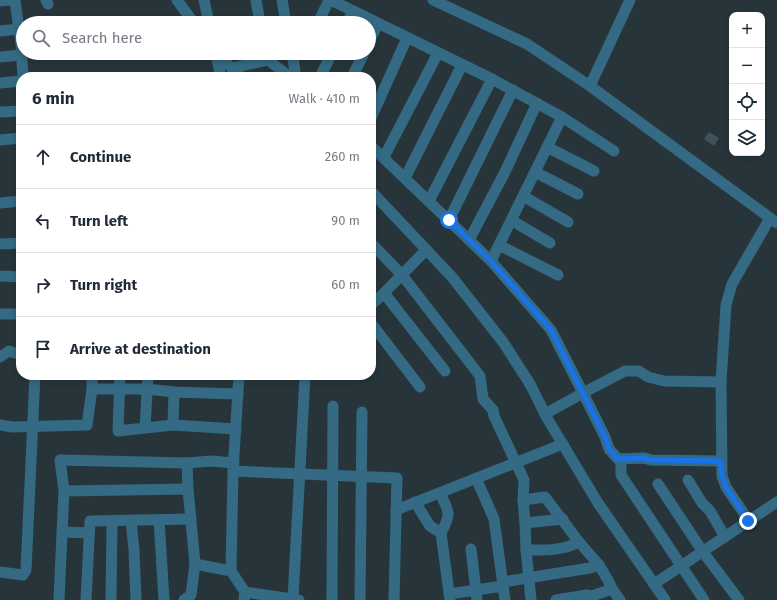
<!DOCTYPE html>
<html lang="en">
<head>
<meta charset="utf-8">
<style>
  :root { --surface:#fff; --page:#f2f2f3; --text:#1f2937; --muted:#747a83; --line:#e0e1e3 }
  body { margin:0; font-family:"Fira Sans",sans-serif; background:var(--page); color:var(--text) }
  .controls { position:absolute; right:12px; top:12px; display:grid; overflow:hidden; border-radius:8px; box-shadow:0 2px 6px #0003 }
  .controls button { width:36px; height:36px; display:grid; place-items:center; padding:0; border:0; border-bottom:1px solid var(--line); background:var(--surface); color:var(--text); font:20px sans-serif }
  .stop { position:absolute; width:12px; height:12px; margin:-9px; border:3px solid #1a73e8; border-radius:50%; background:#fff }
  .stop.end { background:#1a73e8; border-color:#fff; box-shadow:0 1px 4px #0008 }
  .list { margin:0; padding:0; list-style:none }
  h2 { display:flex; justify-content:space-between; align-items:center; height:52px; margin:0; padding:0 16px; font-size:17px }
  h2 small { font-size:13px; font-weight:400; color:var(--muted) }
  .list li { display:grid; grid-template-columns:26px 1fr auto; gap:12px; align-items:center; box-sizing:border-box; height:64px; padding:0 16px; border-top:1px solid var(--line) }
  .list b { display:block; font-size:15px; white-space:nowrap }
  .list em { font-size:13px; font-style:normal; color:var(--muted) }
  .icon { flex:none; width:22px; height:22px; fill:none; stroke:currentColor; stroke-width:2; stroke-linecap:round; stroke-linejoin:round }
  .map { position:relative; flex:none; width:777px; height:600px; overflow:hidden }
  .search { position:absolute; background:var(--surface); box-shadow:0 2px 6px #0003; left:16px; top:16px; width:360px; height:44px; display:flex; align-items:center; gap:10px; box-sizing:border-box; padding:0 14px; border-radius:22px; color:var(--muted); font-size:15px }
  .panel { position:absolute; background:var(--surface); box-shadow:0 2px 6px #0003; left:16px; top:72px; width:360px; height:308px; border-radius:16px }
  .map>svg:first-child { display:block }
</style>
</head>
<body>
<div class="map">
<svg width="777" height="600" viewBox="0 0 777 600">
  <rect width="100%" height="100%" fill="#27353b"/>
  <path fill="#425057" d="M709 132 719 138 714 146 704 139Z"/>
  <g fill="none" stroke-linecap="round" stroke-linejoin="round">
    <g stroke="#346a83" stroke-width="11">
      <path d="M15 0 21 44 23 77"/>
      <path d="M46 0 48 4"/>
      <path d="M177 0 194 23"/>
      <path d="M204 0 209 23"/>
      <path d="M256 0 260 23"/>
      <path d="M282 0 286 23"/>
      <path d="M331 0 492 79 562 117 491 261 371 146"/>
      <path d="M433 0 527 44 590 86 777 223"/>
      <path d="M0 1 11 0"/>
      <path d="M318 23 329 0"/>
      <path d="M347 23 353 11"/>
      <path d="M0 31 19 29"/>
      <path d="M369 42 378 24"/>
      <path d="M215 53 242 77"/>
      <path d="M216 54 221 77"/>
      <path d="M267 54 268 60 290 77"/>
      <path d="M0 57 22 55"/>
      <path d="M232 68 268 60"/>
      <path d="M292 77 295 71 292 53"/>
      <path d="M320 77 332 53"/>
      <path d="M352 77 364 53"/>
      <path d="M0 83 21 81"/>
      <path d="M590 86 630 0"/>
      <path d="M0 112 21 111"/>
      <path d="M562 117 614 151"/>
      <path d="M371 118 407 38"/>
      <path d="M0 140 21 138"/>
      <path d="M547 147 594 171"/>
      <path d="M384 157 438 53"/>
      <path d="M535 172 578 194"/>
      <path d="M405 178 462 65"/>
      <path d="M371 191 452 277 503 342 530 384 547 418 598 503 665 600"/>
      <path d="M523 196 568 222"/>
      <path d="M429 201 492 79"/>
      <path d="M0 203 21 201"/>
      <path d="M449 220 513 90"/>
      <path d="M511 220 550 243"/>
      <path d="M469 240 505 172 537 103"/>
      <path d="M371 243 402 275 480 376 483 399 493 410 494 416 524 480 523 500 525 523 526 550 531 600"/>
      <path d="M0 244 21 243"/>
      <path d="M499 245 558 275"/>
      <path d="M491 261 551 330 583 393 545 414"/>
      <path d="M0 276 21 277"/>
      <path d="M384 293 426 250"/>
      <path d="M371 305 384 293 445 371"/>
      <path d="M0 314H21"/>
      <path d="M371 323 420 387"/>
      <path d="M0 357 9 351 21 355"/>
      <path d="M92 375V389"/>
      <path d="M120 375 118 431 145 428 148 375"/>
      <path d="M239 375 233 471 231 571 245 592 244 600"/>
      <path d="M0 425 12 427 87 425 92 389H147L174 392 238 394"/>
      <path d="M173 425 174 392"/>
      <path d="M145 428 173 425 236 429"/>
      <path d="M621 459V475L704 600"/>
      <path d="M721 461 651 460 644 458 618 459 609 449 605 437 583 393 625 371H639L648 377 664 381 721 382"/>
      <path d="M187 463 188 489"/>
      <path d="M233 471 397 478 394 600"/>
      <path d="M476 478 494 519 505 600"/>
      <path d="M688 480 702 503 710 511 725 537"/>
      <path d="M658 484 703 552 739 600"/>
      <path d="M64 491 60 460 187 463 211 461 234 463"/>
      <path d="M440 493C449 512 452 513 441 533"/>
      <path d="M523 500 545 497 579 542 599 565 609 582 612 589 620 600"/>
      <path d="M415 502 430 526 441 533 450 600"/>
      <path d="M396 510 563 444"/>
      <path d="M131 520 134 550 136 600"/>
      <path d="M159 520 164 600"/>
      <path d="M749 521 726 487 722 476 721 382 726 305 732 284 770 218"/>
      <path d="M525 523 563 519"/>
      <path d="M62 532 89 533"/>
      <path d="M471 549 477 600"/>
      <path d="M526 550C544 550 563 551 579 542"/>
      <path d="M0 572 23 575 26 570 35 375"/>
      <path d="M503 582 590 568 599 565"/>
      <path d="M654 584 777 502"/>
      <path d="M245 592 299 600"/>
      <path d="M449 594 503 586"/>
      <path d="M293 599 305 375"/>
      <path d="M59 600 64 491 188 489 195 564 231 571"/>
      <path d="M86 600 90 521 191 519"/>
      <path d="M111 600 112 521"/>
      <path d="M184 600 191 595 195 564"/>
      <path d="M332 600 333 406"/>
      <path d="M360 600 362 412"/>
      <path d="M556 600 587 595 592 596 612 589"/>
    </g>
  </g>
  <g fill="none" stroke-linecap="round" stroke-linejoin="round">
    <path stroke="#1a73e8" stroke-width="5" d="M449 220 491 261 551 330 605 437 609 449 618 459 644 458 651 460 720 461 722 476 726 487 748 521"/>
  </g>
</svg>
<div class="controls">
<button>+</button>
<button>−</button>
<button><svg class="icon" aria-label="locate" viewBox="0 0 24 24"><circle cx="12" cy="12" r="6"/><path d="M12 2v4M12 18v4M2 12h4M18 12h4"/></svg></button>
<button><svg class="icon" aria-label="layers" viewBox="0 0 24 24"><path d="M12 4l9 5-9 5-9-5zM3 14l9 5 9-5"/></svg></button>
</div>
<div class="stop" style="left:449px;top:220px"></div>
<div class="stop end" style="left:748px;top:521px"></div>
<div class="search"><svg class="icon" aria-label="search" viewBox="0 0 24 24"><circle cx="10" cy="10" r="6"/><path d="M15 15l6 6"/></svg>Search here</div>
<section class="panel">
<h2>6 min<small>Walk · 410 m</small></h2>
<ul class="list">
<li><svg class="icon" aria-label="ahead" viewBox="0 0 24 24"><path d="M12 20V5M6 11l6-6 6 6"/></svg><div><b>Continue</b></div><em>260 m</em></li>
<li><svg class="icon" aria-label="left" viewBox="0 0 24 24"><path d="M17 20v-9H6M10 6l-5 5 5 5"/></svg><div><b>Turn left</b></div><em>90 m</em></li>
<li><svg class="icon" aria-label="right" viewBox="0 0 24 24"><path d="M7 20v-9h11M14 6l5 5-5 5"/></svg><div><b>Turn right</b></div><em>60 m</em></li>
<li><svg class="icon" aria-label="arrive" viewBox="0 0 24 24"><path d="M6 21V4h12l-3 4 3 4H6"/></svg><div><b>Arrive at destination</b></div></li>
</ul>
</section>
</div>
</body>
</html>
